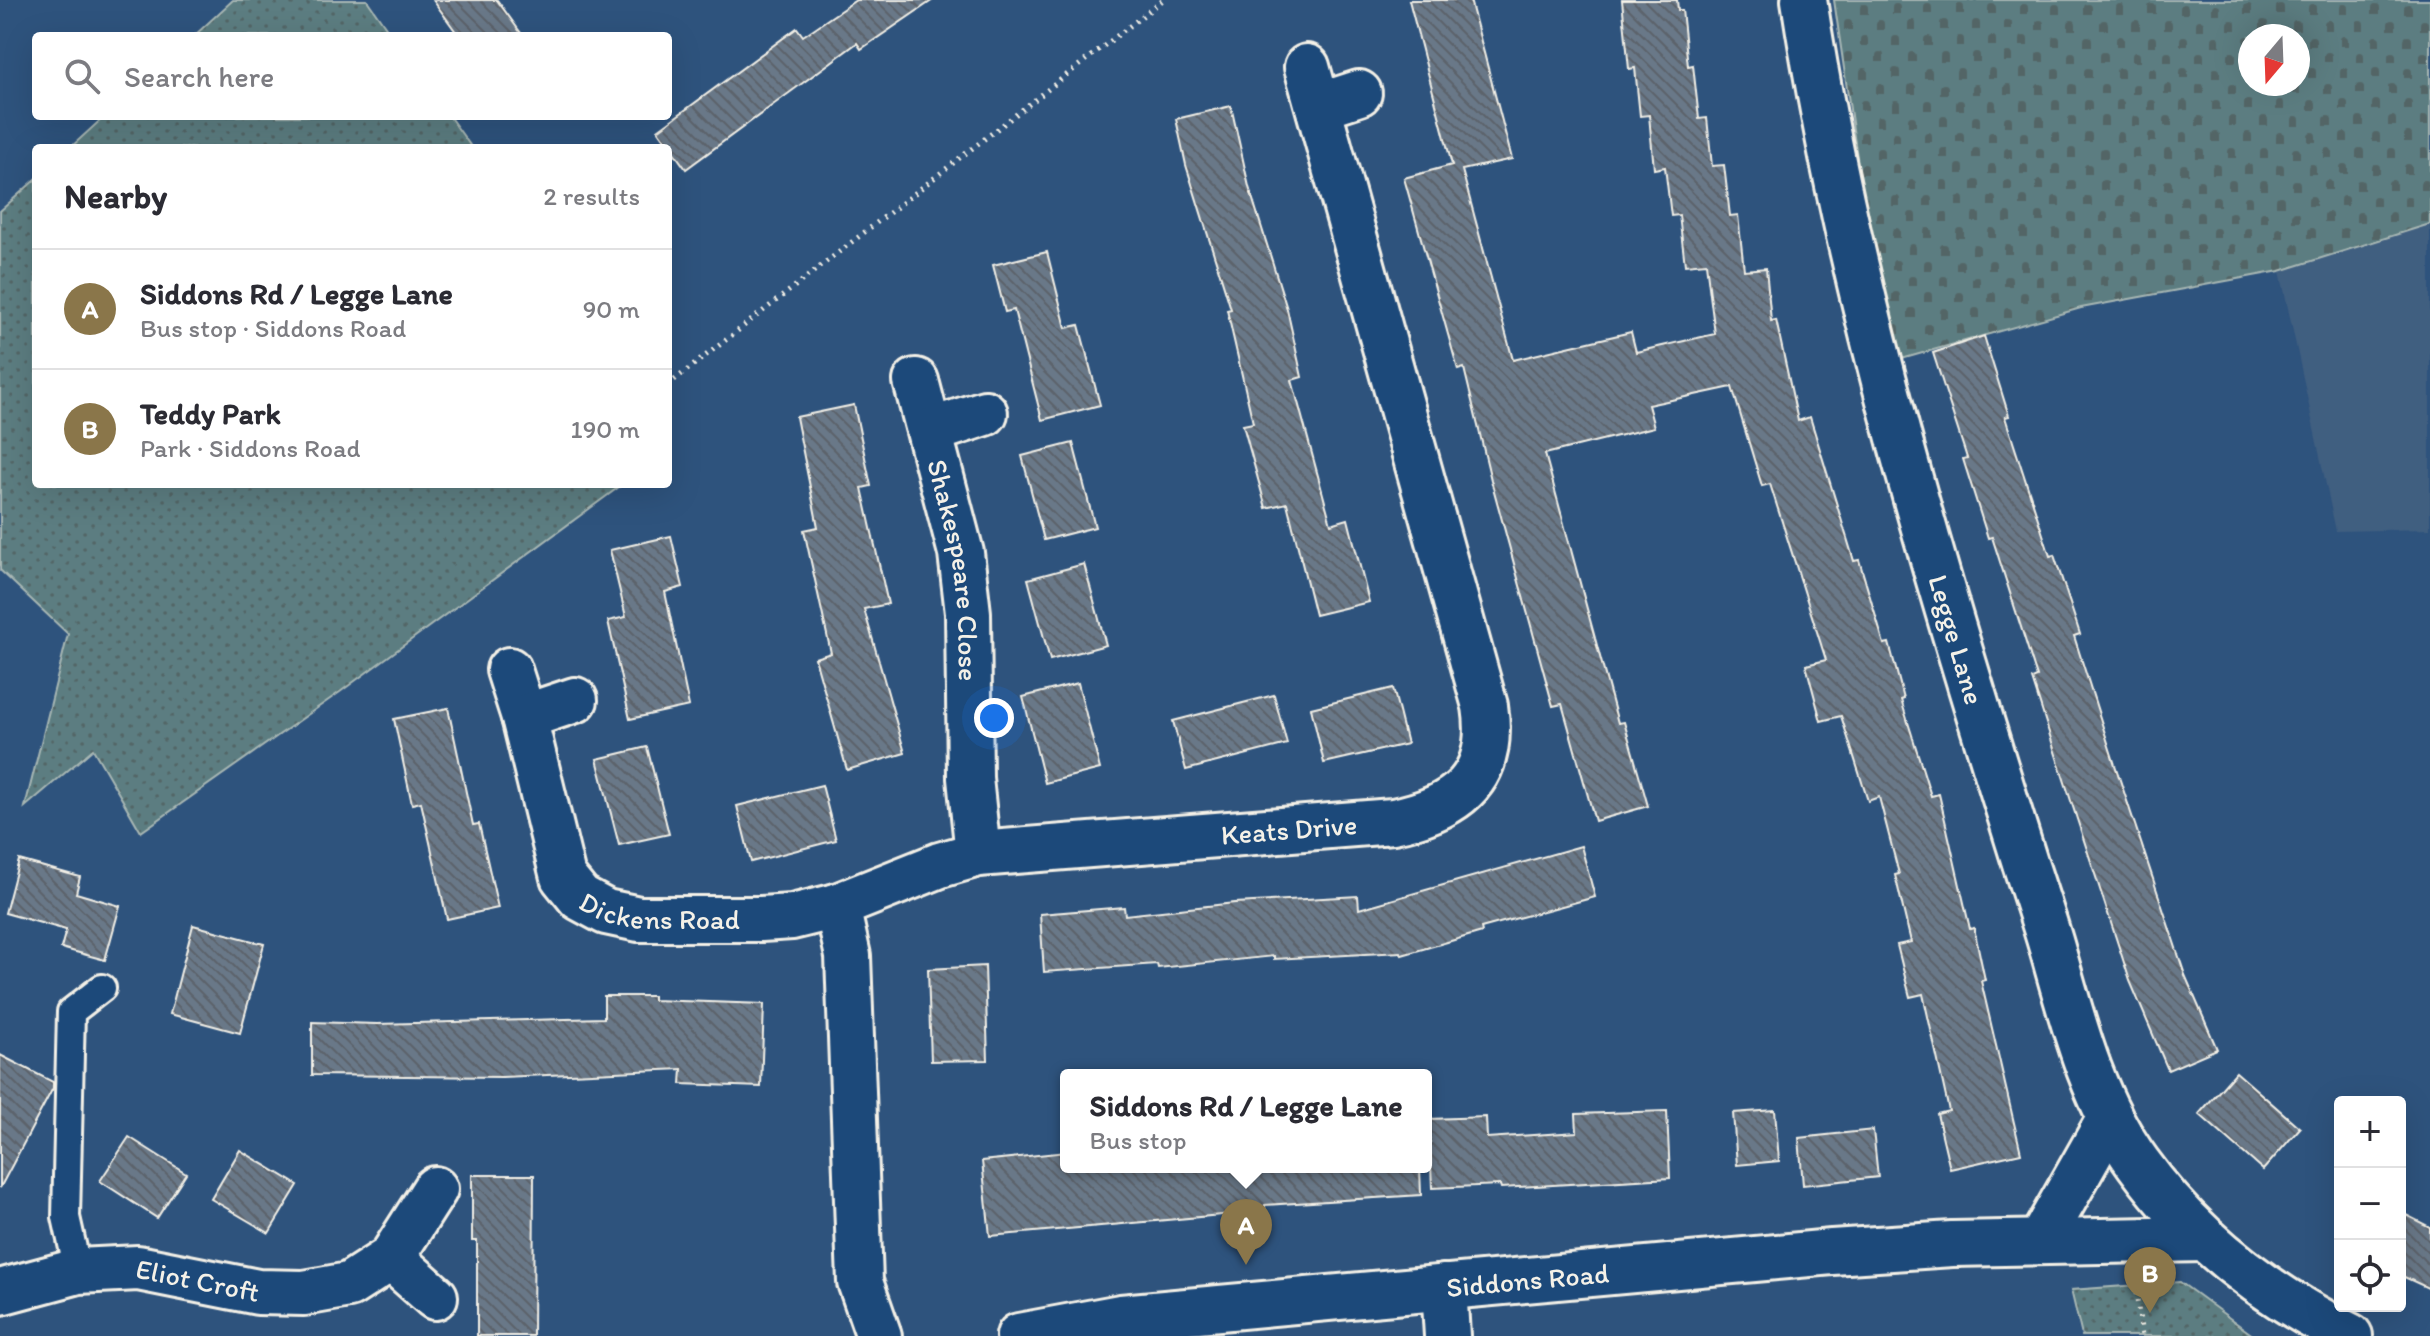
<!DOCTYPE html>
<html lang="en">
<head>
<meta charset="utf-8">
<style>
  :root { --surface:#fff; --page:#f2f2f3; --text:#2b2b33; --muted:#7c7c81; --line:#e1e1e2; --accent:#8a764a }
  body { margin:0; font-family:Itim,sans-serif; background:var(--page); color:var(--text) }
  .controls { position:absolute; right:24px; bottom:24px; display:grid; overflow:hidden; border-radius:8px; box-shadow:0 8px 32px #0002 }
  .controls button { width:72px; height:72px; display:grid; place-items:center; padding:0; border:0; border-bottom:2px solid var(--line); background:var(--surface); color:var(--text); font:40px sans-serif }
  .compass { position:absolute; left:2238px; top:24px; width:72px; height:72px; border-radius:50%; background:var(--surface); box-shadow:0 8px 32px #0002; rotate:199deg }
  .you { position:absolute; left:994px; top:718px; width:28px; height:28px; margin:-20px; border:6px solid #fff; border-radius:50%; background:#1a73e8; box-shadow:0 0 0 12px #1a73e833 }
  .badge { display:grid; place-items:center; width:52px; height:52px; border-radius:50%; background:var(--accent); color:#fff; font-size:26px; font-weight:700 }
  .pin { position:absolute; translate:-50% -66px; filter:drop-shadow(0 2px 4px #0008) }
  .pin::after { content:''; position:absolute; top:42px; width:28px; height:24px; background:inherit; clip-path:polygon(0 0,100% 0,50% 100%) }
  .popup { position:absolute; left:1060px; top:1069px; width:372px; height:104px; box-sizing:border-box; display:grid; place-content:center; border-radius:8px; background:var(--surface); filter:drop-shadow(0 2px 6px #0005); font-size:26px; white-space:nowrap; color:var(--muted) }
  .popup b { font-size:30px; color:var(--text) }
  .popup::after { content:''; position:absolute; left:50%; top:100%; margin-left:-16px; border:16px solid transparent; border-top-color:var(--surface) }
  .list { margin:0; padding:0; list-style:none }
  h2 { display:flex; justify-content:space-between; align-items:center; height:104px; margin:0; padding:0 32px; font-size:34px }
  h2 small { font-size:26px; font-weight:400; color:var(--muted) }
  .list li { display:grid; grid-template-columns:52px 1fr auto; gap:24px; align-items:center; box-sizing:border-box; height:120px; padding:0 32px; border-top:2px solid var(--line) }
  .list b { display:block; font-size:30px; white-space:nowrap }
  .list p { margin:0; font-size:26px; white-space:nowrap; color:var(--muted) }
  .list em { font-size:26px; font-style:normal; color:var(--muted) }
  .icon { flex:none; width:44px; height:44px; fill:none; stroke:currentColor; stroke-width:2; stroke-linecap:round; stroke-linejoin:round }
  .map { position:relative; flex:none; width:2430px; height:1336px; overflow:hidden }
  .search { position:absolute; background:var(--surface); box-shadow:0 8px 32px #0002; left:32px; top:32px; width:640px; height:88px; display:flex; align-items:center; gap:20px; box-sizing:border-box; padding:0 28px; border-radius:8px; color:var(--muted); font-size:30px }
  .panel { position:absolute; background:var(--surface); box-shadow:0 8px 32px #0002; left:32px; top:144px; width:640px; height:344px; border-radius:8px }
  .map>svg:first-child { display:block }
</style>
</head>
<body>
<div class="map">
<svg width="2430" height="1336" viewBox="0 0 2430 1336">
  <defs>
    <pattern id="grass-dots" width="8" height="8" patternUnits="userSpaceOnUse" patternTransform="scale(2)"><rect width="8" height="8" fill="#5b7d81"/><path d="M2 2h.1M6 6h.1" fill="none" stroke="#536566" stroke-width="1.8" stroke-linecap="round"/></pattern>
    <pattern id="cemetery-stones" width="16" height="16" patternUnits="userSpaceOnUse" patternTransform="scale(2)"><rect width="16" height="16" fill="#5b7d81"/><path d="M2 7V4a2 2 0 0 1 4 0v3zM10 15v-3a2 2 0 0 1 4 0v3z" fill="#536566"/></pattern>
    <pattern id="building-back-hatch" width="6" height="6" patternUnits="userSpaceOnUse" patternTransform="scale(2)"><rect width="6" height="6" fill="#697888"/><path d="M-1 5l2 2M0 0l6 6M5-1l2 2" fill="none" stroke="#5b626a"/></pattern>
  </defs>
  <rect width="100%" height="100%" fill="#2e537d"/>
  <filter id="ink" filterUnits="userSpaceOnUse"><feTurbulence type="fractalNoise" baseFrequency=".0125" numOctaves="2"/><feDisplacementMap in="SourceGraphic" scale="16" xChannelSelector="R" yChannelSelector="G"/><feConvolveMatrix kernelMatrix="1 2 1 2 8 2 1 2 1" color-interpolation-filters="sRGB"/></filter>
  <g filter="url(#ink)">
    <path fill="#405e80" d="M2430 224V529L2336 531 2280 271Z"/>
    <g fill="url(#grass-dots)" stroke="#a8b7b4" stroke-width="2">
      <path d="M233 0H367L392 36H194Z"/>
      <path d="M105 116H449L472 148H70Z"/>
      <path d="M36 179V484H623L340 692 141 832 93 749 25 807 68 634 0 570V211Z"/>
      <path d="M2180 1282 2254 1336H2082L2071 1290Z"/>
    </g>
    <path fill="url(#cemetery-stones)" stroke="#a8b7b4" stroke-width="2" fill-rule="evenodd" d="M1834 0H2430V224L2280 271 2081 308 1898 360 1875 280ZM2250 36H2298V84H2250Z"/>
    <g fill="url(#building-back-hatch)" stroke="#f4f1e8" stroke-width="2">
      <path d="M433 0H497L523 36H459Z"/>
      <path d="M856 0H933L861 49 857 43 686 169 658 130 797 28 803 36Z"/>
      <path d="M1409 0H1470L1512 159 1462 170 1513 360 1631 332 1636 352 1715 334 1706 263 1685 265 1679 215 1671 216 1665 167 1654 169 1649 115 1640 116 1635 68 1629 69 1622 0H1677L1678 10H1682L1688 66 1693 65 1699 119 1707 118 1712 166 1724 165 1730 216 1738 215 1744 270 1766 268 1771 321 1776 320 1798 421 1810 417 1854 561 1859 560 1884 644 1889 643 1904 699 1901 700 1931 796 1939 794 1970 929 1974 928 1985 980 1981 981 2021 1153 1950 1169 1937 1114 1949 1111 1923 994 1910 997 1897 945 1911 942 1895 875 1899 874 1879 797 1868 801 1841 716 1821 721 1806 665 1826 660 1770 484 1762 486 1732 387 1648 405 1654 427 1545 454 1618 723 1624 722 1648 806 1595 821 1562 704 1553 706 1491 480 1464 368 1458 370 1404 178 1452 165Z"/>
      <path d="M1231 106 1249 187 1287 309 1302 377 1292 380 1331 524 1348 519 1369 602 1315 615 1287 503 1266 508 1243 425 1253 423 1227 310 1231 309 1186 165 1176 119Z"/>
      <path d="M1047 252 1066 328 1079 325 1100 405 1042 420 1014 310 1005 312 993 265Z"/>
      <path d="M1984 336 2009 416 2005 417 2050 556 2054 555 2080 634 2074 636 2115 765 2185 975 2217 1049 2168 1070 2130 981 2057 758 2032 679 2037 677 1992 537 1988 538 1963 459 1967 458 1933 353Z"/>
      <path d="M854 405 871 486 862 488 888 604 864 609 905 753 847 770 815 658 831 653 804 530 818 527 796 417Z"/>
      <path d="M1073 443 1095 527 1044 540 1022 456Z"/>
      <path d="M671 536 683 587 665 592 689 706 630 719 608 621 626 617 610 550Z"/>
      <path d="M1084 564 1106 645 1050 660 1028 579Z"/>
      <path d="M1078 683 1100 769 1045 783 1023 697Z"/>
      <path d="M1393 688 1407 744 1324 763 1311 708Z"/>
      <path d="M1274 695 1287 744 1186 770 1173 721Z"/>
      <path d="M448 708 473 825 479 824 498 908 447 919 421 802 412 804 394 719Z"/>
      <path d="M647 747 669 834 619 845 597 759Z"/>
      <path d="M822 785 836 840 751 862 737 806Z"/>
      <path d="M1581 846 1595 897 1481 928 1482 932 1402 955 1401 952 1274 959V956L1158 968 1157 964 1044 972 1040 914 1124 907 1125 915 1235 903 1358 896 1359 909Z"/>
      <path d="M19 860 80 877 76 893 120 906 105 960 61 948 66 930 5 913Z"/>
      <path d="M193 925 264 944 240 1033 170 1014Z"/>
      <path d="M985 966 988 1060 931 1061 928 969Z"/>
      <path d="M604 996H653V1000L764 1004 761 1087 681 1084 682 1069 502 1077 312 1075V1022L377 1024 604 1018Z"/>
      <path d="M0 1055 53 1082V1088L0 1188Z"/>
      <path d="M2236 1072 2300 1128 2263 1170 2199 1114Z"/>
      <path d="M1775 1110 1779 1161 1737 1165 1733 1113Z"/>
      <path d="M1667 1111 1670 1178 1501 1188 1500 1185 1432 1188 1429 1119 1486 1117 1487 1138 1577 1132 1576 1114Z"/>
      <path d="M1873 1130 1878 1177 1803 1185 1799 1138Z"/>
      <path d="M129 1137 186 1173 157 1218 100 1181Z"/>
      <path d="M240 1150 298 1185 269 1233 211 1199Z"/>
      <path d="M1066 1152V1167H1420L1421 1195 1265 1205V1211L990 1236 982 1161Z"/>
      <path d="M472 1175H534L533 1336H477V1241H472Z"/>
      <path d="M2400 1212 2430 1227V1289L2400 1275Z"/>
    </g>
    <g fill="none" stroke-linecap="round" stroke-linejoin="round">
      <g stroke="#f4f1e8" stroke-width="32">
        <path id="service" d="M78 1271 66 1217 71 1012 102 988"/>
      </g>
      <g stroke="#f4f1e8" stroke-width="50">
        <g id="minor">
          <path d="M1319 106 1359 93"/>
          <path id="s1" d="M916 381 961 553 968 613 970 778 978 854"/>
          <path d="M930 431 985 413"/>
          <path id="s2" d="M509 670 524 717 563 877 580 898 606 912 639 919H761L792 917 837 906 940 865 978 854 1393 821C1459 808 1496 777 1485 706L1307 67"/>
          <path d="M524 717 575 700"/>
          <path d="M837 906 848 956 860 1282 879 1336"/>
          <path d="M2040 1242 2110 1118"/>
          <path d="M391 1258 435 1297"/>
          <path d="M1444 1287 1447 1336"/>
          <path id="s3" d="M0 1292 78 1271 138 1268 258 1292 304 1293 349 1285 391 1258 435 1189"/>
          <path id="s4" d="M1019 1336 1121 1317 1832 1252 1952 1244 2205 1239"/>
        </g>
      </g>
      <g stroke="#f4f1e8" stroke-width="50">
        <g id="tertiary">
          <path id="s5" d="M1804 0C1849 294 1937 580 2025 863 2034 891 2044 920 2052 948 2073 1022 2092 1100 2138 1163 2193 1239 2266 1295 2350 1336"/>
        </g>
      </g>
      <g stroke="#f4f1e8" stroke-width="5" stroke-dasharray="2 6" stroke-linecap="butt">
        <path d="M668 385 1163 0"/>
        <path d="M2135 1285 2142 1336"/>
      </g>
      <use href="#service" stroke="#1f4a7a" stroke-width="26"/>
      <use href="#minor" stroke="#1f4a7a" stroke-width="44"/>
      <use href="#tertiary" stroke="#1f4a7a" stroke-width="44"/>
    </g>
  </g>
  <g text-anchor="middle" dominant-baseline="central" stroke-width="6" stroke-linejoin="round" paint-order="stroke">
    <g font-size="28" fill="#f4f1e8" stroke="#1f4a7a">
      <text stroke="none"><textPath href="#s1" startOffset="194">Shakespeare Close</textPath></text>
      <text stroke="none"><textPath href="#s5" startOffset="658">Legge Lane</textPath></text>
      <text stroke="none"><textPath href="#s2" startOffset="966">Keats Drive</textPath></text>
      <text stroke="none"><textPath href="#s2" startOffset="324">Dickens Road</textPath></text>
      <text stroke="none"><textPath href="#s4" startOffset="512">Siddons Road</textPath></text>
      <text stroke="none"><textPath href="#s3" startOffset="202">Eliot Croft</textPath></text>
    </g>
  </g>
</svg>
<div class="controls">
<button>+</button>
<button>−</button>
<button><svg class="icon" aria-label="locate" viewBox="0 0 24 24"><circle cx="12" cy="12" r="6"/><path d="M12 2v4M12 18v4M2 12h4M18 12h4"/></svg></button>
</div>
<svg class="compass" viewBox="-18 -18 36 36"><path d="M0-13l5 13h-10z" fill="#e53935"/><path d="M0 13l5-13h-10z" fill="#7c7c81"/></svg>
<div class="you"></div>
<div class="pin badge" style="left:1246px;top:1265px">A</div>
<div class="popup"><b>Siddons Rd / Legge Lane</b>Bus stop</div>
<div class="pin badge" style="left:2150px;top:1313px">B</div>
<div class="search"><svg class="icon" aria-label="search" viewBox="0 0 24 24"><circle cx="10" cy="10" r="6"/><path d="M15 15l6 6"/></svg>Search here</div>
<section class="panel">
<h2>Nearby<small>2 results</small></h2>
<ul class="list">
<li><span class="badge">A</span><div><b>Siddons Rd / Legge Lane</b><p>Bus stop · Siddons Road</p></div><em>90 m</em></li>
<li><span class="badge">B</span><div><b>Teddy Park</b><p>Park · Siddons Road</p></div><em>190 m</em></li>
</ul>
</section>
</div>
</body>
</html>
